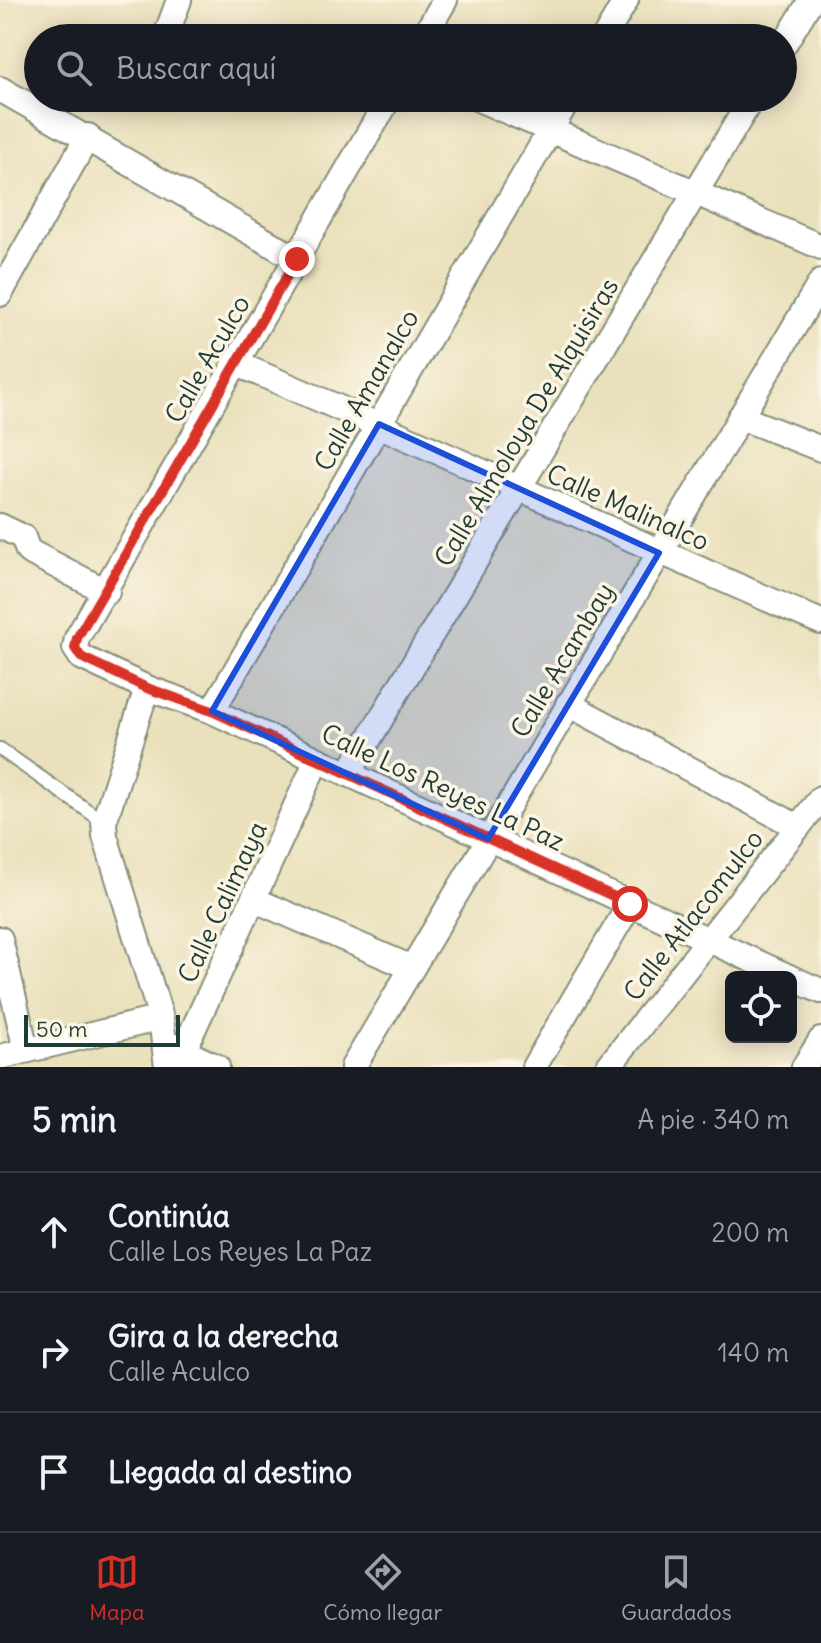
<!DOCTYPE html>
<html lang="es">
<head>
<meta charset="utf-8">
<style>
  :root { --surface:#171b24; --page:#20242c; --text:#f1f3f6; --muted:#9ea1a6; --line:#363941; --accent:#d93025 }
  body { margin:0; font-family:Delius,sans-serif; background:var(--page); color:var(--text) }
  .controls { position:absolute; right:24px; bottom:24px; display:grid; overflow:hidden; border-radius:12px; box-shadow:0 4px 20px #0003 }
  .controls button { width:72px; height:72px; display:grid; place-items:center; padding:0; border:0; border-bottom:2px solid var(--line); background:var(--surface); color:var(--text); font:40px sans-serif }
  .scale { position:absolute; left:24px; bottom:20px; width:156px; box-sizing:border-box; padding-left:8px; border:4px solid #1f3d34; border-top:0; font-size:22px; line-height:28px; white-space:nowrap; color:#1f3d34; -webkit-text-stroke:6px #fcf5e5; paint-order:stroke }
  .stop { position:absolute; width:24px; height:24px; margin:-18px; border:6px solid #d93025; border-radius:50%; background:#fff }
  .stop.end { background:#d93025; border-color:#fff; box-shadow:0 2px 8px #0008 }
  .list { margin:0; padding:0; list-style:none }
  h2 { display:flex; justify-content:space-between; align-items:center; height:104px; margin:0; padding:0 32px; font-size:34px }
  h2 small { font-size:26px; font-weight:400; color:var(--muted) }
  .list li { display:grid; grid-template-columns:52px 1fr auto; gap:24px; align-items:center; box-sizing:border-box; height:120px; padding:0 32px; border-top:2px solid var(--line) }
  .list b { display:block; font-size:30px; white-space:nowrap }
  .list p { margin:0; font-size:26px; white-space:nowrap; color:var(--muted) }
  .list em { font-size:26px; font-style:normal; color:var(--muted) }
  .icon { flex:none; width:44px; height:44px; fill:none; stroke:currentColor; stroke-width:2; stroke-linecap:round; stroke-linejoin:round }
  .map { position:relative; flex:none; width:821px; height:1067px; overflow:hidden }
  .search { position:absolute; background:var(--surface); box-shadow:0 4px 20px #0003; left:24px; right:24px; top:24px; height:88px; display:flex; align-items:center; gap:20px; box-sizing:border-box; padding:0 28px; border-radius:44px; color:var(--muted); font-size:30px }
  .sheet { height:464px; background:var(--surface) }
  nav { display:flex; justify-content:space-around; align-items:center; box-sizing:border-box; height:112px; border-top:2px solid var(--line); background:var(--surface); font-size:22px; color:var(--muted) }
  nav a { display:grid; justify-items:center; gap:4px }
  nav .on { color:var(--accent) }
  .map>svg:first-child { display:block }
</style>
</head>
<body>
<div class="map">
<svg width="821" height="1067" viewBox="0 0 821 1067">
  <rect width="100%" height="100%" fill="#fcf5e5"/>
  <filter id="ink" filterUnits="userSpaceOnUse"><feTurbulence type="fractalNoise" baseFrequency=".0125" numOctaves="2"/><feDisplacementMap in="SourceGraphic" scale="16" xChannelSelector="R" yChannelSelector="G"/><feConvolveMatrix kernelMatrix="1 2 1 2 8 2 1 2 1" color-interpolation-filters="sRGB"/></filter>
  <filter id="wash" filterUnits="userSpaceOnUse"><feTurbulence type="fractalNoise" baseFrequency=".006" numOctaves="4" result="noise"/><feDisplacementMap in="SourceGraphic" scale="32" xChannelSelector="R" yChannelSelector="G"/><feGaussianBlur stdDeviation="1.8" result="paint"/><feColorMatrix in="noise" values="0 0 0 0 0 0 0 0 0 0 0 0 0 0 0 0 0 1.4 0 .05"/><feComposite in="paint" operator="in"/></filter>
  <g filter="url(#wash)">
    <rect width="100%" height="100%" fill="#eae0bc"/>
  </g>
  <g filter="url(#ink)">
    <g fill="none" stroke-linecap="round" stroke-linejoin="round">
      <g stroke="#848e78" stroke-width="16">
        <path id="service" d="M0 749 104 822"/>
      </g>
      <g stroke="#848e78" stroke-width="28">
        <g id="minor">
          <path d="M165 38 179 0"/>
          <path d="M423 38 445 0"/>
          <path d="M604 38 626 0"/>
          <path d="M783 46 811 0"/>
          <path d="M0 89 297 259"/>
          <path d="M389 98 77 638 75 648 81 657 147 688 212 711 789 977"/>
          <path d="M476 98 821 247"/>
          <path d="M0 294 88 136"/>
          <path d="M237 364C433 446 625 539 821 622"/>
          <path d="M740 417 821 449"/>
          <path d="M0 526 23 537 28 551 107 592"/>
          <path d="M147 688 104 822 105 836 161 1018 167 1067"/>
          <path d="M568 704 798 827"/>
          <path d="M212 711 569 98"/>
          <path d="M348 774 752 98"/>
          <path d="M255 900 412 968"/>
          <path d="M0 939 26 1050"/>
          <path d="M791 978 821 991"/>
          <path d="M169 1044 217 1067"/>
          <path d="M0 1057 161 1018"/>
          <path d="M176 1067 317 760"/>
          <path d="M353 1067 821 282"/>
          <path d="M534 1067 630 904"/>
          <path d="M608 1067 821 798"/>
          <path d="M804 1067 821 1040"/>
        </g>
      </g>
      <use href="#service" stroke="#fff" stroke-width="12"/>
      <use href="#minor" stroke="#fff" stroke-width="24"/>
    </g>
  </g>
  <g fill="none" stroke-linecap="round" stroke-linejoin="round" filter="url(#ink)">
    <path stroke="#d93025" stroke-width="10" d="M297 259 77 638 75 648 81 657 147 688 212 711 630 904"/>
  </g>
  <path fill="#1d4ed8" fill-opacity="0.2" stroke="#1d4ed8" stroke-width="6" stroke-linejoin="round" d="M379 424 659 553 488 839 212 711Z"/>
  <g text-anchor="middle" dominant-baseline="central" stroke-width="7" stroke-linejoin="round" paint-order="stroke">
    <g font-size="26" fill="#1f3d34" stroke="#fcf5e5">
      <text transform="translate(207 359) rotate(-60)">Calle Aculco</text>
      <text transform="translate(366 390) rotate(-60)">Calle Amanalco</text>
      <text transform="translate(526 422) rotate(-59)">Calle Almoloya De Alquisiras</text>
      <text transform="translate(628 507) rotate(24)">Calle Malinalco</text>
      <text transform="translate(562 660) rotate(-59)">Calle Acambay</text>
      <text transform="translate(443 787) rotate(25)">Calle Los Reyes La Paz</text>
      <text transform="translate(222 902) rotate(-65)">Calle Calimaya</text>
      <text transform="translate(693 915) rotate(-52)">Calle Atlacomulco</text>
    </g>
  </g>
</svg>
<div class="controls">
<button><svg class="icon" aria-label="locate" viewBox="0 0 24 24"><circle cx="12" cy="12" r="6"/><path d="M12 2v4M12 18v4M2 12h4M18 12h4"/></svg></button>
</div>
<div class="scale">50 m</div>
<div class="stop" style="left:630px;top:904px"></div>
<div class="stop end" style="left:297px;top:259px"></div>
<div class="search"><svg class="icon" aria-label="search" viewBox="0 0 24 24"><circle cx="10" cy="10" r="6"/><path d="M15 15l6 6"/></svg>Buscar aquí</div>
</div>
<section class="sheet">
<h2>5 min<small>A pie · 340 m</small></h2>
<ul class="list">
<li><svg class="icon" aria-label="ahead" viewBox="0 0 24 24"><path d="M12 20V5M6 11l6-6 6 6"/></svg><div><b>Continúa</b><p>Calle Los Reyes La Paz</p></div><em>200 m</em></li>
<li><svg class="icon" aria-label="right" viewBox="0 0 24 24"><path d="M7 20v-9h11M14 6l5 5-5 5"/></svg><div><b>Gira a la derecha</b><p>Calle Aculco</p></div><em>140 m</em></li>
<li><svg class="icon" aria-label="arrive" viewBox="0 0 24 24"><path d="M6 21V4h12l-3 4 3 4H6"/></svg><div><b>Llegada al destino</b></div></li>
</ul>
</section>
<nav>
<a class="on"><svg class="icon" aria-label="map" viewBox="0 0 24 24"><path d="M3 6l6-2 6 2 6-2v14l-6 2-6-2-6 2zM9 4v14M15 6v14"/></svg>Mapa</a>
<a><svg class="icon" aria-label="directions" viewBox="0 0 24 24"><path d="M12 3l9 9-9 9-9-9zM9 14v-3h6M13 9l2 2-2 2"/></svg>Cómo llegar</a>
<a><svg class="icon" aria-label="saved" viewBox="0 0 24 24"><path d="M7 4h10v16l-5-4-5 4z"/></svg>Guardados</a>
</nav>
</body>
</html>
